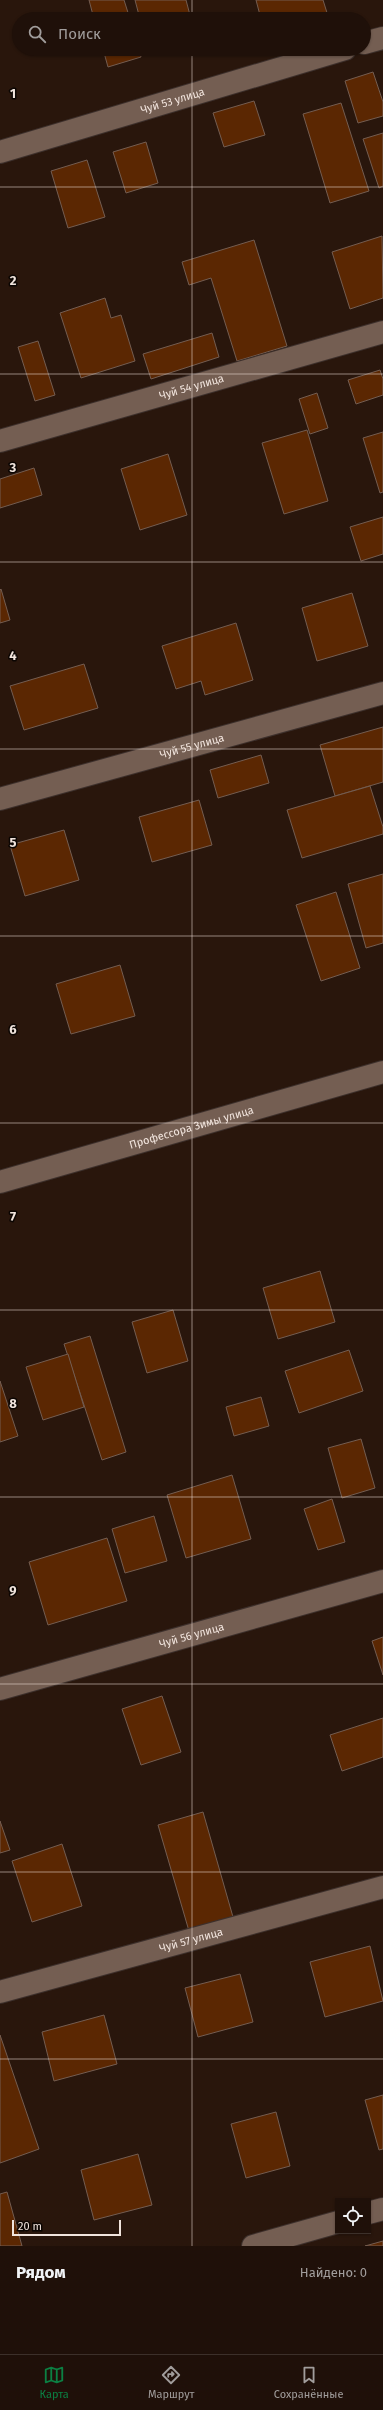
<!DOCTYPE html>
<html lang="ru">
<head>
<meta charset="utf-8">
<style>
  :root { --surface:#1f1009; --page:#2c1e17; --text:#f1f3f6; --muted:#a19d9c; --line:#3c302a; --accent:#0b8043 }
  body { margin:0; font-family:"Fira Sans",sans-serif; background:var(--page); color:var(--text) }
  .controls { position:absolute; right:12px; bottom:12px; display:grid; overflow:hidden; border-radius:0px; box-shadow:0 1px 3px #0004 }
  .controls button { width:36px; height:36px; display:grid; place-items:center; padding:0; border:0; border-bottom:1px solid var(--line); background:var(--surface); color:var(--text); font:20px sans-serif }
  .scale { position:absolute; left:12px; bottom:10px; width:109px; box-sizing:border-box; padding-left:4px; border:2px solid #f1e4dd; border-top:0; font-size:11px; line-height:14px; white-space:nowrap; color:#f1e4dd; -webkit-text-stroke:3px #0b0502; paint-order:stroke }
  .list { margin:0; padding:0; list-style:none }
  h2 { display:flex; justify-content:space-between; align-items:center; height:52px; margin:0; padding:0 16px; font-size:17px }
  h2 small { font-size:13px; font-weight:400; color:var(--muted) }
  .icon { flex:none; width:22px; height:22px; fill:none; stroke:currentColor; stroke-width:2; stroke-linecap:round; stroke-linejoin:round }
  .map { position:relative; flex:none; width:383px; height:2246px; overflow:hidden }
  .search { position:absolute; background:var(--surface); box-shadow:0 1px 3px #0004; left:12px; right:12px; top:12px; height:44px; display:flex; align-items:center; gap:10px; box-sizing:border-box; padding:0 14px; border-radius:22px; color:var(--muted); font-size:15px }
  .sheet { height:108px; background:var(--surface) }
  nav { display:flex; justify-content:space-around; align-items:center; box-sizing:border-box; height:56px; border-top:1px solid var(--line); background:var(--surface); font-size:11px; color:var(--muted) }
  nav a { display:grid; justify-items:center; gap:2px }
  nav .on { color:var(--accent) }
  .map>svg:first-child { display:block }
</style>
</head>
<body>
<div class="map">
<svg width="383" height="2246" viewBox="0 0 383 2246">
  <rect width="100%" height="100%" fill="#29160c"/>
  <g fill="#5b2702" stroke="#745d51">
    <path d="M89 0H124L130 19H94Z"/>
    <path d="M135 0H186L191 19H140Z"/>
    <path d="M256 0H323L328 16 316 19H261Z"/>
    <path d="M103 49H139L141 57 108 67Z"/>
    <path d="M373 72 383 102V116L358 123 345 81Z"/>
    <path d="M254 101 265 135 224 147 213 113Z"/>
    <path d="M341 103 369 191 330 203 303 114Z"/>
    <path d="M383 133V186L379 188 363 139Z"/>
    <path d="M146 142 158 183 126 193 113 152Z"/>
    <path d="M87 160 105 217 68 228 51 171Z"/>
    <path d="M382 236 383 298 350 309 332 252Z"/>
    <path d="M254 240 287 346 237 361 211 278 189 285 182 262Z"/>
    <path d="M105 298 111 318 121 315 135 361 81 378 60 313Z"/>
    <path d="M212 333 219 357 151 379 143 354Z"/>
    <path d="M38 341 55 395 35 401 18 347Z"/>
    <path d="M380 370 383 379V395L356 404 348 380Z"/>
    <path d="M317 393 328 428 310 434 299 399Z"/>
    <path d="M307 430 328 501 284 514 262 443Z"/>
    <path d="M383 432V492L380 493 363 438Z"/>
    <path d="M168 454 187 515 140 530 121 469Z"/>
    <path d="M34 468 42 495 0 508V479Z"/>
    <path d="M383 517V554L361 561 350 527Z"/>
    <path d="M1 589 10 620 0 623V590Z"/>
    <path d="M352 593 368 646 317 661 302 608Z"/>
    <path d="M236 623 253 680 205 695 201 681 176 689 162 646Z"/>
    <path d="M84 664 98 708 24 730 10 686Z"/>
    <path d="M383 727V782L335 796 320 745Z"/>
    <path d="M261 755 269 783 218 798 210 770Z"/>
    <path d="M370 786 383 827V834L302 858 287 810Z"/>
    <path d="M199 800 212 845 152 862 139 817Z"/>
    <path d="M64 830 79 880 25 896 10 845Z"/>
    <path d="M383 874V943L366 948 348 884Z"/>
    <path d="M336 892 360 968 321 981 296 905Z"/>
    <path d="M120 965 135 1016 71 1034 56 984Z"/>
    <path d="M320 1271 335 1322 278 1339 263 1288Z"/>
    <path d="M173 1310 188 1361 147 1373 132 1322Z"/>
    <path d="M90 1336 126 1452 102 1460 64 1344Z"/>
    <path d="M349 1350 363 1391 299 1413 285 1371Z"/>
    <path d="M68 1354 84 1407 43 1420 26 1367Z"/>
    <path d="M0 1381 18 1436 0 1442Z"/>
    <path d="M261 1397 269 1426 234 1436 226 1407Z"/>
    <path d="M361 1439 375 1488 342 1498 328 1448Z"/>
    <path d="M232 1475 251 1539 186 1558 167 1495Z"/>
    <path d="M332 1499 345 1542 318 1550 304 1509Z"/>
    <path d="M154 1516 167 1561 125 1573 112 1529Z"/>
    <path d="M107 1538 127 1601 48 1625 29 1562Z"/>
    <path d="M383 1637V1675L372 1641Z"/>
    <path d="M162 1696 181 1752 141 1765 122 1709Z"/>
    <path d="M383 1718V1757L342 1771 330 1735Z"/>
    <path d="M203 1812 233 1917 189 1931 158 1825Z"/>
    <path d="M0 1821 10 1850 0 1853Z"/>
    <path d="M62 1844 82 1906 32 1922 12 1861Z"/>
    <path d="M370 1946 383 2001 325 2017 310 1962Z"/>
    <path d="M240 1974 253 2022 198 2037 185 1988Z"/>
    <path d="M104 2015 117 2064 54 2081 42 2032Z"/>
    <path d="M0 2035 39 2149 0 2163Z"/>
    <path d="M383 2095V2149L379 2150 365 2100Z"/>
    <path d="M276 2112 290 2166 246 2178 231 2124Z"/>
    <path d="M138 2154 152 2205 94 2220 81 2170Z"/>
    <path d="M7 2192 22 2246H0V2194Z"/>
    <path d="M383 2241V2246H365Z"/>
  </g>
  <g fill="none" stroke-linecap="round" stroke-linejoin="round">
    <g stroke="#3d302c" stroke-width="24">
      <g id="street">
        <path d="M364 43 383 38"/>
        <path id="s1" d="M0 152 345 49"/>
        <path id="s2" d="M0 441 383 332"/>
        <path id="s3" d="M0 799 383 693"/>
        <path id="s4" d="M0 1689 383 1581"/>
        <path id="s5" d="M0 1992 383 1887"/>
        <path d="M368 2213 383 2209"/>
        <path d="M253 2246 338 2222"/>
      </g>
    </g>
    <g stroke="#3d302c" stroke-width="24">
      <g id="secondary">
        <path id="s6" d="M0 1182 383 1072"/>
      </g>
    </g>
    <use href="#street" stroke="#745e52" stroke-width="22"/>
    <use href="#secondary" stroke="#745e52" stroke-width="22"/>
  </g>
  <path fill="none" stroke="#f1e4dd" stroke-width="1" stroke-opacity="0.55" d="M192 0V19M192 49V2246M0 187H383M0 374H383M0 562H383M0 749H383M0 936H383M0 1123H383M0 1310H383M0 1497H383M0 1684H383M0 1872H383M0 2059H383"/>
  <g text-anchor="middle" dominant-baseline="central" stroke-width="3" stroke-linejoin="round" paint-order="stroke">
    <g font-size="11" fill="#f1e4dd" stroke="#0b0502">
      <text stroke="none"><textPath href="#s1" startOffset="180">Чуй 53 улица</textPath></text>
      <text stroke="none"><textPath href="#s2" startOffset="199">Чуй 54 улица</textPath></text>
      <text stroke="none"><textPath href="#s3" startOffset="199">Чуй 55 улица</textPath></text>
      <text stroke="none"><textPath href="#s6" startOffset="199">Профессора Зимы улица</textPath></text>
      <text stroke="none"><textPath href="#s4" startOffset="199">Чуй 56 улица</textPath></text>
      <text stroke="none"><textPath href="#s5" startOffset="198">Чуй 57 улица</textPath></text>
    </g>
  </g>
  <g font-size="13" text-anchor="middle" font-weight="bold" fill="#f1e4dd" stroke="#0b0502" stroke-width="3" stroke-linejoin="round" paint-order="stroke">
    <text x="13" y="98">1</text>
    <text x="13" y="285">2</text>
    <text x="13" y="472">3</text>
    <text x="13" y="660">4</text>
    <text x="13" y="847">5</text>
    <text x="13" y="1034">6</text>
    <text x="13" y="1221">7</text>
    <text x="13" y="1408">8</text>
    <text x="13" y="1595">9</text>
  </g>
</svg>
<div class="controls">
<button><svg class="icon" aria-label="locate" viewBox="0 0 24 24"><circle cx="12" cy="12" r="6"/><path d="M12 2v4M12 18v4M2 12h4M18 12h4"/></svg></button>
</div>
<div class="scale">20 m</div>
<div class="search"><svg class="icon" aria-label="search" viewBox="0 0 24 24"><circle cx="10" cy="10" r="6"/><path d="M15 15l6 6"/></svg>Поиск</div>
</div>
<section class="sheet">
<h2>Рядом<small>Найдено: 0</small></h2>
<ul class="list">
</ul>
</section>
<nav>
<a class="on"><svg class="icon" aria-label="map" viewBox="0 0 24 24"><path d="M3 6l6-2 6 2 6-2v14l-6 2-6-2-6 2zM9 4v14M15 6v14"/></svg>Карта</a>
<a><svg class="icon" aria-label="directions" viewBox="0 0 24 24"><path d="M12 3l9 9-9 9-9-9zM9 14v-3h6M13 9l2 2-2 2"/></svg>Маршрут</a>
<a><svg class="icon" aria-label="saved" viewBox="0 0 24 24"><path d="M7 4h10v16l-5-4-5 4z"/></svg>Сохранённые</a>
</nav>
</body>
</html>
